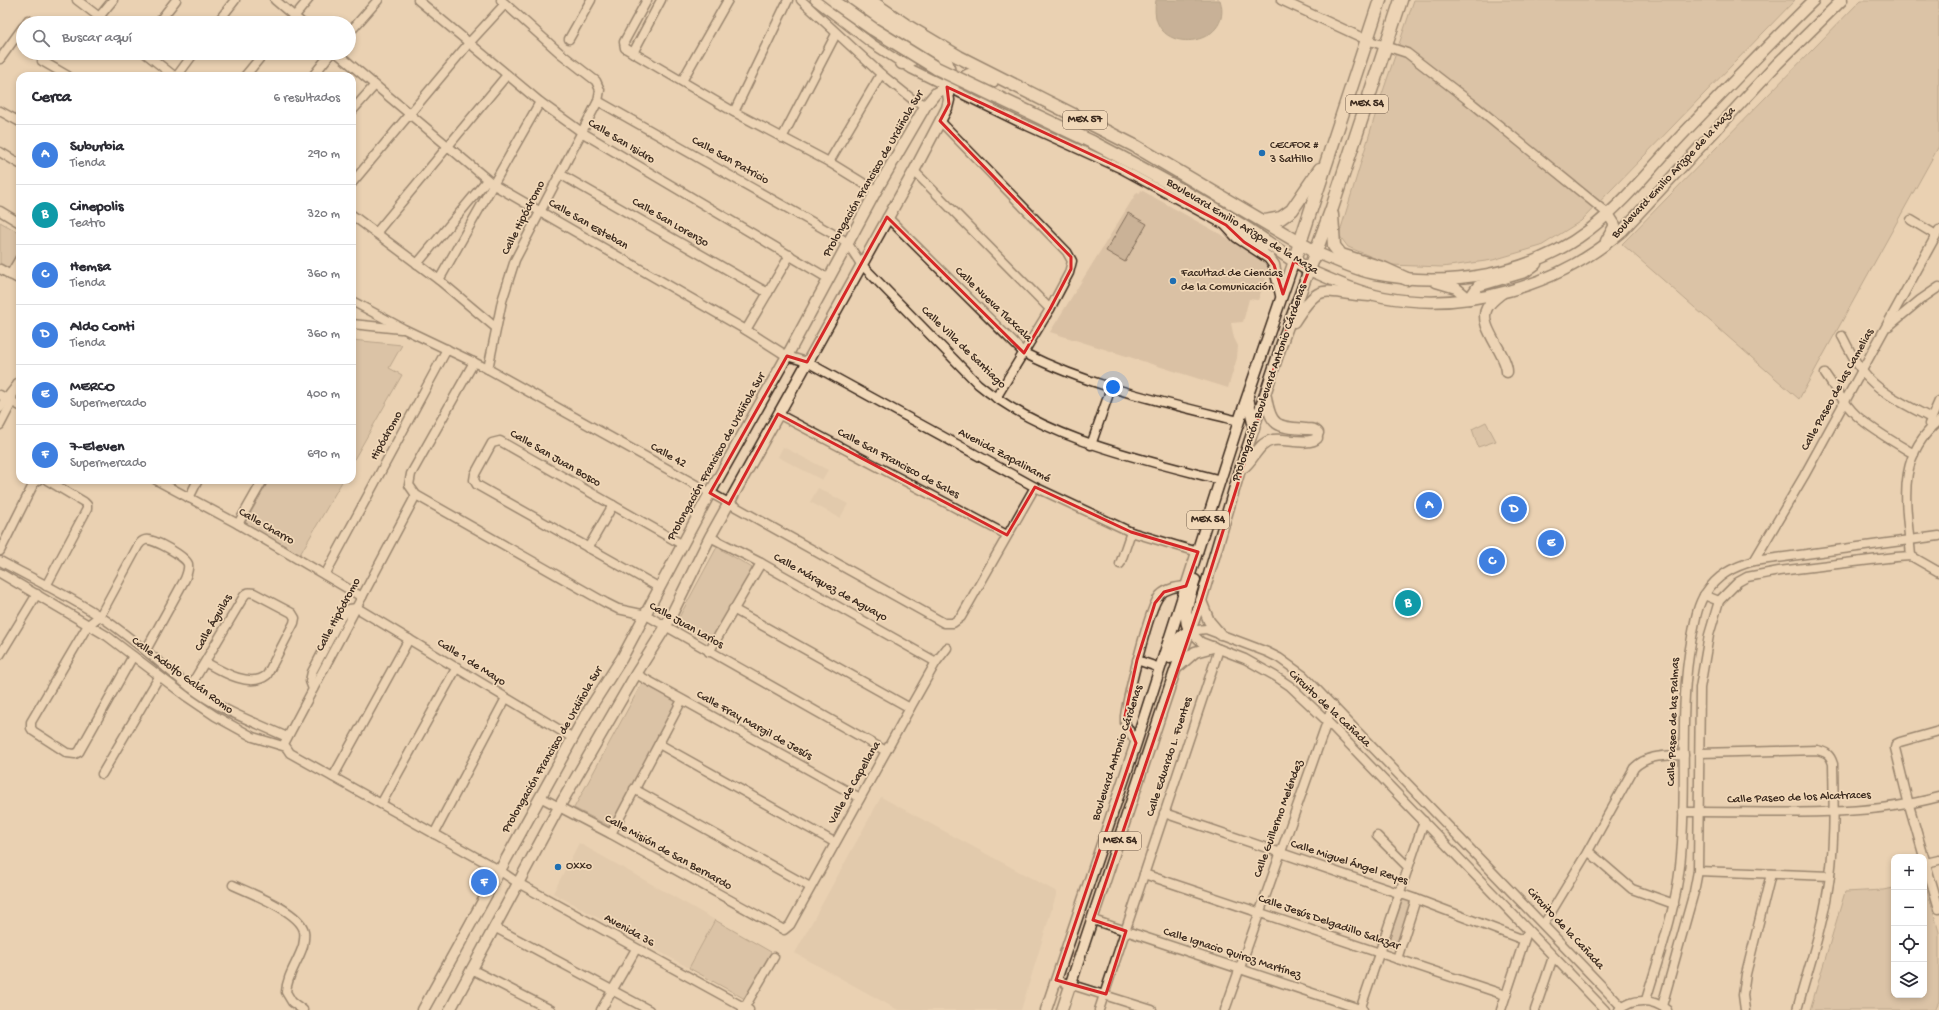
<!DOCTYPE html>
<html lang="es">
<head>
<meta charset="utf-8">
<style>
  :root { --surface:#fff; --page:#f7f7f7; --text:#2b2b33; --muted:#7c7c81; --line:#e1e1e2; --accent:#0f766e }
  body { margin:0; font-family:"Gochi Hand",sans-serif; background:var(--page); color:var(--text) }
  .controls { position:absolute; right:12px; bottom:12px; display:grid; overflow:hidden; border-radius:8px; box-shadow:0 2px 6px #0003 }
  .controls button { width:36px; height:36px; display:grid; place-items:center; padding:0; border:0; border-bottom:1px solid var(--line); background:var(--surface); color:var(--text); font:20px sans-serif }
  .you { position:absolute; left:1113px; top:387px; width:14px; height:14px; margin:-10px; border:3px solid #fff; border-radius:50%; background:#1a73e8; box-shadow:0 0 0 6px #1a73e833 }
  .badge { display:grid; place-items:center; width:26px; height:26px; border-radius:50%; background:var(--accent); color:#fff; font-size:13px; font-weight:700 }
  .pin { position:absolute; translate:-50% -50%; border:2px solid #fff; box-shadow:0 1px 4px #0006 }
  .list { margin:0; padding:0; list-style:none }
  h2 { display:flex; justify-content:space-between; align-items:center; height:52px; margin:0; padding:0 16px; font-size:17px }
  h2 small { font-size:13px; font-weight:400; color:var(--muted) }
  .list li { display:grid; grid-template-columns:26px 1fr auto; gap:12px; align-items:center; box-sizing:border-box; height:60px; padding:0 16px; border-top:1px solid var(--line) }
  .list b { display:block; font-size:15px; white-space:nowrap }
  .list p { margin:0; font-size:13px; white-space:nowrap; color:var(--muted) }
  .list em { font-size:13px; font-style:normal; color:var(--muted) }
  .icon { flex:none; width:22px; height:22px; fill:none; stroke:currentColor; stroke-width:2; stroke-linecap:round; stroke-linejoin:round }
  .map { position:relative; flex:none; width:1939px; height:1010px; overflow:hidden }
  .search { position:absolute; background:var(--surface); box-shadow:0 2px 6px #0003; left:16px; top:16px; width:340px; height:44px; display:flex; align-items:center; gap:10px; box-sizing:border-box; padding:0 14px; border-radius:22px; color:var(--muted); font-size:15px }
  .panel { position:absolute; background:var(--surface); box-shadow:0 2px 6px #0003; left:16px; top:72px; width:340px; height:412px; border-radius:12px }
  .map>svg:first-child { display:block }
</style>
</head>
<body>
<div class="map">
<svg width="1939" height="1010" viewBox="0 0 1939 1010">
  <rect width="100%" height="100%" fill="#ead1b2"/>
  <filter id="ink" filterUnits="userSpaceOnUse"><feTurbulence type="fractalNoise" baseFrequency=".025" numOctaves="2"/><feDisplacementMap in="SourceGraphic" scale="8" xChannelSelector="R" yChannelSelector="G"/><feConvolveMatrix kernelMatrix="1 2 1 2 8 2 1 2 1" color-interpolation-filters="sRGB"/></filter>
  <g filter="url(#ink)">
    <g fill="#dac1a4">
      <path d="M1141 190 1272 263 1258 300 1249 299 1243 322 1231 323 1234 338 1238 346 1237 358 1228 388 1050 332 1137 192 1140 193Z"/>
      <path d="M783 447 828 470 822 480 778 457Z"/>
      <path d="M818 488 848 504 840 518 810 502Z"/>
      <path d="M881 797 1057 892 1021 1010H898L795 953Z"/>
      <path d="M579 843 715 920 689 968 553 893Z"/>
    </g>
    <g fill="#cab297" stroke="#826e5a">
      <path d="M1414 0H1795L1581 221 1541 246 1493 260 1442 267 1391 265 1348 247 1339 235 1378 106Z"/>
      <path d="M1861 0H1939V146L1799 399 1622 244Z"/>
      <path d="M1128 213 1147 224 1125 262 1106 251Z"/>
      <path d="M0 222 20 233V248L9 268 0 263Z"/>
      <path d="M352 340 402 345 389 368 402 375 352 463Z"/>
      <path d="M1486 422 1496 441 1478 447 1472 429Z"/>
      <path d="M269 480H343L298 558 244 525Z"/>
      <path d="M717 547 754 569 713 643 676 623Z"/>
      <path d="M642 683 679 703 611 827 574 808Z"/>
      <path d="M1924 879 1939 932V1001L1935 1010H1810L1845 892 1883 890 1894 888V995H1924Z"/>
      <path d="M1403 899 1411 902 1396 949 1387 946Z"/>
      <path d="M715 920 771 952 745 999 689 968Z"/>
    </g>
    <path fill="#9f8b74" stroke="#776452" d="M1156 0H1220C1236 49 1145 59 1156 0Z"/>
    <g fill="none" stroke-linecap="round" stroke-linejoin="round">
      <g stroke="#3b2a1e" stroke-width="11">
        <g id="minor">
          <path d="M77 0 107 23"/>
          <path d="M275 0 302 23"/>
          <path d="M418 0 540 102 583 133 829 279"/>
          <path d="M647 0 624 42 625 48 734 112 829 162 876 191"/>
          <path d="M801 0 881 74 912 99 926 105"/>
          <path d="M815 0 871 43 911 69 1021 123 1120 168 1265 247"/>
          <path d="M1281 0 1367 40 1407 53 1473 104 1608 214"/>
          <path d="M99 17 113 0"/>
          <path d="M26 23 28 20"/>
          <path d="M158 23 176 0"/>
          <path d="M217 23 235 0"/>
          <path d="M289 23 308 0"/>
          <path d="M349 33 378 0"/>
          <path d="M569 39 591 0"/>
          <path d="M145 53 174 76"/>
          <path d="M337 53 494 185 746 330 787 356 807 362 1035 487 1131 532 1198 552"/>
          <path d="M633 53 661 0"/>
          <path d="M0 59 23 27"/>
          <path d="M42 61 68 76"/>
          <path d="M177 76 194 53"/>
          <path d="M245 76 264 53"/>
          <path d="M313 76 331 53"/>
          <path d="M682 81 728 0"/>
          <path d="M598 101 842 239 848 244 861 264 978 384C1044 439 1140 459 1221 480"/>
          <path d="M0 111 20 122"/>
          <path d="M352 111 375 85"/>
          <path d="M734 112 788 0"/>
          <path d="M940 121 1067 252 1072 261 1069 273 1050 309 996 398"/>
          <path d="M782 138 836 34"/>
          <path d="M0 152 20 164"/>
          <path d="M829 162 881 74"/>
          <path d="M914 171 1050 309"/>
          <path d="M560 174 768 293"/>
          <path d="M352 183 469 43 505 4"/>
          <path d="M0 211 20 223"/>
          <path d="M352 215 439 280 495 327"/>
          <path d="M887 217 1024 353C1091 387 1166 403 1239 421"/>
          <path d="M1911 220 1936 235"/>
          <path d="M376 233 507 75"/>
          <path d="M417 264 487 180"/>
          <path d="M0 269 20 280"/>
          <path d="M10 275 20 258"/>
          <path d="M439 280 540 102"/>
          <path d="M352 301 404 329 488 369 944 623H953L961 617 1035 487"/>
          <path d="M352 324 401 329"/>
          <path d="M1889 326 1920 300 1939 287"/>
          <path d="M746 330 790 255"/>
          <path d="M1842 336C1848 347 1854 360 1862 371 1879 393 1906 405 1931 418"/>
          <path d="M474 362 411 474 409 485 416 495 606 603 618 609 646 615 886 751"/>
          <path d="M488 369 502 301 515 260 598 101 600 90 596 81 560 53 501 0"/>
          <path d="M1825 374C1835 388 1844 404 1857 416 1874 431 1894 442 1914 454"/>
          <path d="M0 395 20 406"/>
          <path d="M0 408C6 398 14 390 20 380"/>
          <path d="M778 414 1007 535"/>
          <path d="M1929 424 1939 401"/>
          <path d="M0 425 12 402 13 391"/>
          <path d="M1091 445 1111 388"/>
          <path d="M156 480 238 524 362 597"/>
          <path d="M189 498 198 480"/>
          <path d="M238 524 263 480"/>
          <path d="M710 537 761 563 936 662"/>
          <path d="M588 548 613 505"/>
          <path d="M0 551 34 483 38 480"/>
          <path d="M1911 556C1907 506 1894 458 1939 421"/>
          <path d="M0 561C33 579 69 596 101 617 133 638 160 664 190 687 218 709 254 722 287 737"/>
          <path d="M1754 561 1804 476 1939 230"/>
          <path d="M1120 564 1131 532"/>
          <path d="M0 573 107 636 187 697 215 716 253 737 286 747 290 753 499 870 518 883 749 1010"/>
          <path d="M325 575 447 349"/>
          <path d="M46 586 87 509V505L84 502 47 480"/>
          <path d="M660 588 477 485 474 480 475 474 492 443 500 441 683 545"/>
          <path d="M1704 595 1719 601"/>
          <path d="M357 608 573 738"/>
          <path d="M733 609 910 708"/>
          <path d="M1190 631 1206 629 1267 652 1279 658 1304 676 1622 1007"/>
          <path d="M1190 631 1201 642 1245 659 1275 676 1290 686 1327 721 1605 1010"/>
          <path d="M709 652 761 563"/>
          <path d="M0 655 37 594"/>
          <path d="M133 656 79 752 75 754 67 753 33 731 31 728V722L88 625 100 616 138 546C140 543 141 541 145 540 153 538 185 556 188 564 189 569 187 574 185 579L146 650"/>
          <path d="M1137 660 1160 668"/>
          <path d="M636 674 860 798"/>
          <path d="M190 687 244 596C247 592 249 592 254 593L292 613 295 618 294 623 267 675C250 689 221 671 205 662"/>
          <path d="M313 689 310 681 312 672 341 617 349 609 357 608"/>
          <path d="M1939 731 1900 742 1896 744 1895 748 1909 805 1939 909"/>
          <path d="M285 742 416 495"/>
          <path d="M1136 743 1125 723V716C1128 696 1149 607 1160 595 1167 588 1177 587 1186 586"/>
          <path d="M659 744 834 842"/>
          <path d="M1700 753 1817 750C1826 752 1830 754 1833 764 1834 807 1835 852 1827 895 1821 934 1807 972 1797 1010"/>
          <path d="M102 774 159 677"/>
          <path d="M333 777 409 639"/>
          <path d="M634 789 810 887"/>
          <path d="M540 797 611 834 784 930 790 925 910 708 936 662 947 648"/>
          <path d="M381 804 457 667"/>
          <path d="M1683 812C1768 811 1857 819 1939 797"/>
          <path d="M1164 813 1416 899 1524 940"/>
          <path d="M434 834 506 698"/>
          <path d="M611 834 682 700"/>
          <path d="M1377 836 1408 867"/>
          <path d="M1588 851 1632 889 1674 904"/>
          <path d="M1926 863 1939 860"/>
          <path d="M1698 871 1830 876"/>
          <path d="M1144 874 1505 995"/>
          <path d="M233 885C250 893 299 911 304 931 305 936 304 941 303 946 298 962 287 975 286 992L292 1002 303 1010"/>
          <path d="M1093 920 1363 1010"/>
          <path d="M1544 924 1588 851 1634 768C1648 754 1666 756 1684 755"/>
          <path d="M494 927 649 1010"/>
          <path d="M1397 959 1416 899"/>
          <path d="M471 969 551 1010"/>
          <path d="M1056 980 1152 1010"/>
          <path d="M1646 1000C1659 956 1675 912 1680 866 1689 790 1677 712 1692 637 1695 622 1697 606 1705 594 1717 575 1733 567 1754 561L1939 536"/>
          <path d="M1662 1006 1694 892 1698 871 1700 688 1709 635 1719 601 1738 582 1747 577 1779 571 1896 557 1911 556 1939 572"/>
          <path d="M601 1010 636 949"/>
          <path d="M743 1010 774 957"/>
          <path d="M1099 1010 1219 649"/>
          <path d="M1225 1010 1333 705"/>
          <path d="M1360 1010 1424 821"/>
          <path d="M1501 1010 1526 935"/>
          <path d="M1535 1010 1553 957"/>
          <path d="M1619 1010C1633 998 1652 998 1667 1010"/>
          <path d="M1745 1010 1743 995 1746 974 1771 874"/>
        </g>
      </g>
      <g stroke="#3b2a1e" stroke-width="13">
        <g id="major">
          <path d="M1226 225 1237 237 1269 258 1274 265 1281 295"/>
          <path d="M1606 241 1615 225 1608 214"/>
          <path d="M1315 252C1335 260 1354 270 1375 274 1447 288 1531 275 1589 230 1624 203 1651 168 1681 136 1725 90 1769 44 1814 0"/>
          <path d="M1436 282 1456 288 1469 299"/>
          <path d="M1502 293C1497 297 1490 302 1487 308 1477 326 1507 353 1507 372"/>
          <path d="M1469 299 1478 286 1525 272 1536 264"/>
          <path d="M1294 322C1322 278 1323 294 1369 296"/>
          <path d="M1248 397 1254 429"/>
          <path d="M1266 397C1271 428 1278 427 1307 429 1312 429 1315 429 1318 433"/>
          <path d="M1244 467C1254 459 1258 443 1273 440 1285 438 1309 446 1317 438"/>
          <path d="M1201 601 1209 621 1220 634"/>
          <path d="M1190 631C1180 618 1191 594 1195 580"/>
          <path d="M1170 658C1174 647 1177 635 1190 631"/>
          <path d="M1179 666 1195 652 1213 647"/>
          <path d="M423 1010 585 716 622 658 710 493 787 356 876 191 926 105 936 93 947 87 949 100 947 108 914 171 710 537 665 628 636 674 559 807 450 1010"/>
          <path d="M1046 1010 1136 743 1239 421 1294 261"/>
          <path d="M1062 1010 1175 671 1201 601 1240 470 1284 337 1309 270C1332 280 1358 292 1383 297 1465 313 1559 286 1622 231L1777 64 1842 0"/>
        </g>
      </g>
      <g stroke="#3b2a1e" stroke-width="15">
        <g id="highway">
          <path d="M854 0 877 17 942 56C950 65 949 72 947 83"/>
          <path d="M869 0 907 26 959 57 1135 146 1315 252"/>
          <path d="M902 63C913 63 916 56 913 45"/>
          <path d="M947 87 969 75 992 81"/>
          <path d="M1092 142C1142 168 1192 195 1241 225 1264 239 1285 256 1309 270L1332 208 1401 0"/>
          <path d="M1332 215 1334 246 1341 255 1385 269 1407 279"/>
          <path d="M1265 221 1281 218 1292 210 1320 169"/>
          <path d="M1294 261 1380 0"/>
        </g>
      </g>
      <use href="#minor" stroke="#f1d8b8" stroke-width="8"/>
      <use href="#major" stroke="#f1d8b8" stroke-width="10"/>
      <use href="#highway" stroke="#f1d8b8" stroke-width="12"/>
      <g stroke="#3b2a1e" stroke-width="15" stroke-linecap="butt">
        <path id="highway-bridge" d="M836 3 873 29 936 68 1092 142"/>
      </g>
      <use href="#highway-bridge" stroke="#f1d8b8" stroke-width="12"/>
    </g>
  </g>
  <path d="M0 0H1939V1010H0ZM947 87 1120 168 1226 225 1244 242 1269 258 1274 265 1283 294 1294 261 1309 270 1284 337 1201 601 1093 920 1126 931 1106 994 1056 980 1136 743 1125 716 1137 660 1155 603 1164 592 1186 586 1198 552 1131 532 1035 487 1007 535 778 414 729 504 710 493 787 356 807 362 887 217 1024 353 1050 309 1071 269V257L940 121 949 104Z" fill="#ead1b2" fill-opacity=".55" fill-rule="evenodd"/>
  <path fill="none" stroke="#d62828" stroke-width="3" stroke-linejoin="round" d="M947 87 1120 168 1226 225 1244 242 1269 258 1274 265 1283 294 1294 261 1309 270 1284 337 1201 601 1093 920 1126 931 1106 994 1056 980 1136 743 1125 716 1137 660 1155 603 1164 592 1186 586 1198 552 1131 532 1035 487 1007 535 778 414 729 504 710 493 787 356 807 362 887 217 1024 353 1050 309 1071 269V257L940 121 949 104Z"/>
  <g fill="#1f6fb2" stroke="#f1d8b8" stroke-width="1.5">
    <circle cx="1262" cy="153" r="4"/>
    <circle cx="1173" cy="281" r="4"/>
    <circle cx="558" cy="867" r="4"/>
  </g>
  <g text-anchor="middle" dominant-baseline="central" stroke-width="3.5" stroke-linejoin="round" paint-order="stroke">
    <g fill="#f1d8b8" stroke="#725e4c" stroke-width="1">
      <rect x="1346" y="95" width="42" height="18" rx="3"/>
      <rect x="1063" y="111" width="44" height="18" rx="3"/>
      <rect x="1187" y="511" width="42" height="18" rx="3"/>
      <rect x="1099" y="832" width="42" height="18" rx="3"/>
    </g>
    <g font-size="11" font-weight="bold" fill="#3b2a1e">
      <text x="1367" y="104">MEX 54</text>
      <text x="1085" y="120">MEX 57</text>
      <text x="1208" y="520">MEX 54</text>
      <text x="1120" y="841">MEX 54</text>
    </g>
    <g font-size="12" fill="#3b2a1e" stroke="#f1d8b8">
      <text transform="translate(621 142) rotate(31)">Calle San Isidro</text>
      <text transform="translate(730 161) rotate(29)">Calle San Patricio</text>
      <text transform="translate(1674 173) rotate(-47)">Boulevard Emilio Arizpe de la Maza</text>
      <text transform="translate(874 174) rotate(-60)">Prolongación Francisco de Urdiñola Sur</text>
      <text transform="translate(524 218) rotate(-63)">Calle Hipódromo</text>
      <text transform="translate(670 223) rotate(30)">Calle San Lorenzo</text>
      <text transform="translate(588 225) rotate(30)">Calle San Esteban</text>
      <text transform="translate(1242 227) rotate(31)">Boulevard Emilio Arizpe de la Maza</text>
      <text transform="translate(993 305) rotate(44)">Calle Nueva Tlaxcala</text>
      <text transform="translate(963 348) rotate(44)">Calle Villa de Santiago</text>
      <text transform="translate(1270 383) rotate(-71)">Prolongación Boulevard Antonio Cárdenas</text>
      <text transform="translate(1838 390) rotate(-61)">Calle Paseo de las Camelias</text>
      <text transform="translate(387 436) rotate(-61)">Hipódromo</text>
      <text transform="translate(668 456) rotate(29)">Calle 42</text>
      <text transform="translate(1004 456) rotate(28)">Avenida Zapalinamé</text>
      <text transform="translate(717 457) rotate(-61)">Prolongación Francisco de Urdiñola Sur</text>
      <text transform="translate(555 459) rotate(30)">Calle San Juan Bosco</text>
      <text transform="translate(898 464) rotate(28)">Calle San Francisco de Sales</text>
      <text transform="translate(266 527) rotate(30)">Calle Charro</text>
      <text transform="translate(830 588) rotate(29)">Calle Márquez de Aguayo</text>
      <text transform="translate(339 615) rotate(-62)">Calle Hipódromo</text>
      <text transform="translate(214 623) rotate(-60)">Calle Águilas</text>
      <text transform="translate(686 626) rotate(29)">Calle Juan Larios</text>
      <text transform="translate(471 663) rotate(32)">Calle 1 de Mayo</text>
      <text transform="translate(182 676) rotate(36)">Calle Adolfo Galán Romo</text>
      <text transform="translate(1329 709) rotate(43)">Circuito de la Cañada</text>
      <text transform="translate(1674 722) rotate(-88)">Calle Paseo de las Palmas</text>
      <text transform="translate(754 726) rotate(29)">Calle Fray Margil de Jesús</text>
      <text transform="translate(553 750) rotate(-60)">Prolongación Francisco de Urdiñola Sur</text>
      <text transform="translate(1118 753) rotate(-72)">Boulevard Antonio Cárdenas</text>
      <text transform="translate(1170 757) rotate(-72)">Calle Eduardo L. Fuentes</text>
      <text transform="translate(855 783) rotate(-60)">Valle de Capellana</text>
      <text transform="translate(1799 798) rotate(-2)">Calle Paseo de los Alcatraces</text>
      <text transform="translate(1279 819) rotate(-70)">Calle Guillermo Meléndez</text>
      <text transform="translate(668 853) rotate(29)">Calle Misión de San Bernardo</text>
      <text transform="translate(1349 863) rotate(18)">Calle Miguel Ángel Reyes</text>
      <text transform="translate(1329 923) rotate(19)">Calle Jesús Delgadillo Salazar</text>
      <text transform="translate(1565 929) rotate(47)">Circuito de la Cañada</text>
      <text transform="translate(629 931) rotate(29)">Avenida 36</text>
      <text transform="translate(1232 954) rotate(18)">Calle Ignacio Quiroz Martínez</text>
    </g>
    <g font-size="12" fill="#3b2a1e" stroke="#f1d8b8" text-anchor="start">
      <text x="1270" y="146">CECFOR #<tspan x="1270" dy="14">3 Saltillo</tspan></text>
      <text x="1181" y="274">Facultad de Ciencias<tspan x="1181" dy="14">de la Comunicación</tspan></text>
      <text x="566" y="867">Oxxo</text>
    </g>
  </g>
</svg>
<div class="controls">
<button>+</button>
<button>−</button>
<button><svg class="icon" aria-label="locate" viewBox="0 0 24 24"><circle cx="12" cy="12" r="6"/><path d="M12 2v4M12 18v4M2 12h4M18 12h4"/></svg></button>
<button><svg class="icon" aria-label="layers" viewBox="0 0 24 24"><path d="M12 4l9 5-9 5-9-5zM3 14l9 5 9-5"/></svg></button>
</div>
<div class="you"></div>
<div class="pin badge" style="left:1429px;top:505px;background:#3f7fe0">A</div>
<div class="pin badge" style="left:1408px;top:603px;background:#0f9aa8">B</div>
<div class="pin badge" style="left:1492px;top:561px;background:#3f7fe0">C</div>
<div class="pin badge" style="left:1514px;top:509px;background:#3f7fe0">D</div>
<div class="pin badge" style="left:1551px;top:543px;background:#3f7fe0">E</div>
<div class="pin badge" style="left:484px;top:882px;background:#3f7fe0">F</div>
<div class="search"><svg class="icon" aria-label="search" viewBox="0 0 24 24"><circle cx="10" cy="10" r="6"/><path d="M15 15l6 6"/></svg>Buscar aquí</div>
<section class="panel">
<h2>Cerca<small>6 resultados</small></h2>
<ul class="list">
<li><span class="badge" style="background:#3f7fe0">A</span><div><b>Suburbia</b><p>Tienda</p></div><em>290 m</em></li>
<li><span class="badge" style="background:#0f9aa8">B</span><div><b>Cinepolis</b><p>Teatro</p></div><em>320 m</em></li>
<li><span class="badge" style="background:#3f7fe0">C</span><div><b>Hemsa</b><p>Tienda</p></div><em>360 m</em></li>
<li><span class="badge" style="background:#3f7fe0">D</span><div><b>Aldo Conti</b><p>Tienda</p></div><em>360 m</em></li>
<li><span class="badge" style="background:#3f7fe0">E</span><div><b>MERCO</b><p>Supermercado</p></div><em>400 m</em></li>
<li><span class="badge" style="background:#3f7fe0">F</span><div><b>7-Eleven</b><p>Supermercado</p></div><em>690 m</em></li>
</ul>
</section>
</div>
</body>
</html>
